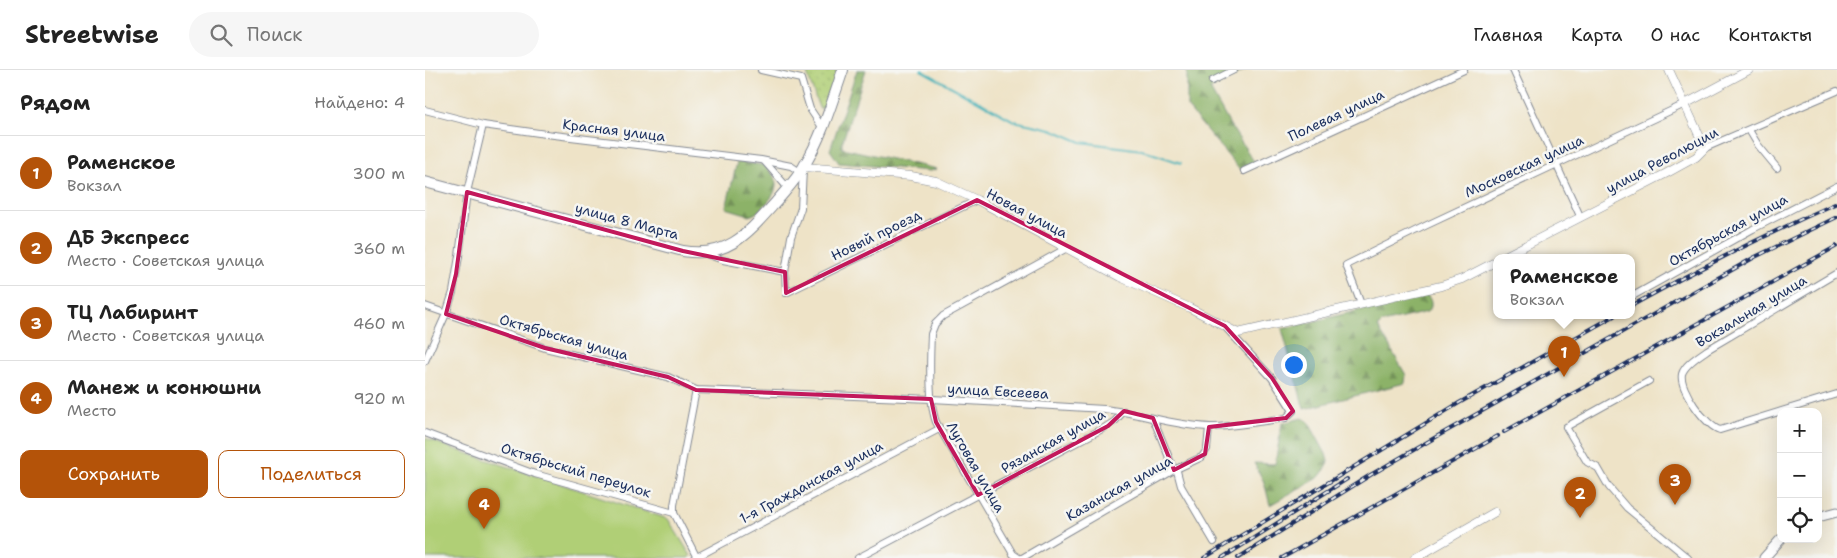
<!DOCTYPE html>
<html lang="ru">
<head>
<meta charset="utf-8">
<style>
  :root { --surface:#fff; --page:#f6f6f6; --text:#222; --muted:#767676; --line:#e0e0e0; --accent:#b45309 }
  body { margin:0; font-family:"Shantell Sans",sans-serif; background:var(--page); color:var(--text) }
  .controls { position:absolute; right:15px; bottom:15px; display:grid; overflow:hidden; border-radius:10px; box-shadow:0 5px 20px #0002 }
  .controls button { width:45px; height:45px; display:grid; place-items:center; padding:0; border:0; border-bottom:1px solid var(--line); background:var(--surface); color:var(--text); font:25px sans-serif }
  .you { position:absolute; left:868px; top:294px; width:18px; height:18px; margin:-12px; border:4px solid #fff; border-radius:50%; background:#1a73e8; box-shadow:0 0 0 8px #1a73e833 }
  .badge { display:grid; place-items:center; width:32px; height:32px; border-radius:50%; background:var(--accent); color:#fff; font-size:16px; font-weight:700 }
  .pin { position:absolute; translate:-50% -41px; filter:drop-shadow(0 1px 2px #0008) }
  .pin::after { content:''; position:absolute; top:26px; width:18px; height:15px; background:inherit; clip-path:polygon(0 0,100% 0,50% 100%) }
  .popup { position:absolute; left:1068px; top:184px; width:142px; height:65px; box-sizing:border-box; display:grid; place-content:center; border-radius:10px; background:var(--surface); filter:drop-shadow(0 1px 4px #0005); font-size:16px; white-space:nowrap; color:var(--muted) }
  .popup b { font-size:19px; color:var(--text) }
  .popup::after { content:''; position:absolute; left:50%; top:100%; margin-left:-10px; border:10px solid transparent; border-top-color:var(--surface) }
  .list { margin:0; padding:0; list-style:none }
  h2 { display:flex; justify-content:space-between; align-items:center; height:65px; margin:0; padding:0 20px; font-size:21px }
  h2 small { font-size:16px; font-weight:400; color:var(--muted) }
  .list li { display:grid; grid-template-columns:32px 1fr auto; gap:15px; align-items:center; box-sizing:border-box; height:75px; padding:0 20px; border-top:1px solid var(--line) }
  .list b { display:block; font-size:19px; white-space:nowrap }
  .list p { margin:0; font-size:16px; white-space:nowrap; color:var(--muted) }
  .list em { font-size:16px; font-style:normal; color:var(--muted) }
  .actions { display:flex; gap:10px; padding:15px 20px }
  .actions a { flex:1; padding:11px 0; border:1px solid var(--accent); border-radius:10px; text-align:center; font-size:18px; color:var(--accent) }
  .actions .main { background:var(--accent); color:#fff }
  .icon { flex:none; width:28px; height:28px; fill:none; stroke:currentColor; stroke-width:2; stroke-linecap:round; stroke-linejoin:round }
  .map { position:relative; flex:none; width:1412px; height:488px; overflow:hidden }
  header { display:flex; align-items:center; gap:30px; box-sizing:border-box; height:70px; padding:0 25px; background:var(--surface); border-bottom:1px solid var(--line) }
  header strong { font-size:24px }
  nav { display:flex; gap:28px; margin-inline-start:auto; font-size:18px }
  .search { width:350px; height:45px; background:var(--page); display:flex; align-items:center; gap:12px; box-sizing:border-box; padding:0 18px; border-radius:28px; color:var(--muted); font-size:19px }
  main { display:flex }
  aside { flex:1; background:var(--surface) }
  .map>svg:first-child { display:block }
</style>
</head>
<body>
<header>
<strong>Streetwise</strong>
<div class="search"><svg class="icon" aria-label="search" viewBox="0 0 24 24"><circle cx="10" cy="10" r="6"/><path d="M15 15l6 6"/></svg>Поиск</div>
<nav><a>Главная</a><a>Карта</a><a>О нас</a><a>Контакты</a></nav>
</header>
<main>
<aside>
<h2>Рядом<small>Найдено: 4</small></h2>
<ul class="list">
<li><span class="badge">1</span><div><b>Раменское</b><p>Вокзал</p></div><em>300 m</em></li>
<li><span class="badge">2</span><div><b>ДБ Экспресс</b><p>Место · Советская улица</p></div><em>360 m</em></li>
<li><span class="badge">3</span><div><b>ТЦ Лабиринт</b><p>Место · Советская улица</p></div><em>460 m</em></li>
<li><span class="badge">4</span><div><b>Манеж и конюшни</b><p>Место</p></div><em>920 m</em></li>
</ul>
<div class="actions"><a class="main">Сохранить</a><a>Поделиться</a></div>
</aside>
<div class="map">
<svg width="1412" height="488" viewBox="0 0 1412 488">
  <defs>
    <pattern id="grass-dots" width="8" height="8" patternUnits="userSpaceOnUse" patternTransform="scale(1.25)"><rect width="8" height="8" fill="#b0cf76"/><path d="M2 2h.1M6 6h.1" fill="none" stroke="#97b268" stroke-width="1.8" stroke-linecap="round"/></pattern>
    <pattern id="forest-firs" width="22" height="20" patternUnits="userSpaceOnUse" patternTransform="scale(1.25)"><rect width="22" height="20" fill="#8cb267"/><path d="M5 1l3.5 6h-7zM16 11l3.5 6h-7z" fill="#729158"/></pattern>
  </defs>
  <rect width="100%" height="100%" fill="#f6f6f2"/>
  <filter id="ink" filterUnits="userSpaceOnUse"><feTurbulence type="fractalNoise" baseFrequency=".02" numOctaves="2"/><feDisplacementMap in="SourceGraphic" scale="10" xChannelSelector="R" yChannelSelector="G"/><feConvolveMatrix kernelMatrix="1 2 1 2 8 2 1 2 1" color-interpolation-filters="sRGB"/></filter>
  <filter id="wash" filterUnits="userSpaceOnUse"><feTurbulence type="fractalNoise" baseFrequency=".0096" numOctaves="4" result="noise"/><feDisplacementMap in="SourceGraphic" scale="20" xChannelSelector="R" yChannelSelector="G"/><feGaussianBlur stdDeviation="1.12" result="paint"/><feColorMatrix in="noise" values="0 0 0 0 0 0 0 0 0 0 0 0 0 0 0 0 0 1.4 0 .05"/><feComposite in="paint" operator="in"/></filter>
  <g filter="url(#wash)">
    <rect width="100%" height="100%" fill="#eee3c7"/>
    <path fill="url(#grass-dots)" stroke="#667f6a" d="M364 0H412L401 38H394L382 3Z"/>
    <g fill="url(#forest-firs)" stroke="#547062">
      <path d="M432 0H441L417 73V78L512 99 505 101 414 93 405 80Z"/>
      <path d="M762 0H820L785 19 805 55 830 93 814 99 762 37Z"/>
      <path d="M312 92 339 95C356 109 354 121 339 136 335 140 330 145 323 146L321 144 301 138Z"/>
      <path d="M998 225 1003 226 1006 231V237L1002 242 957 253 953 257 981 305 980 313 879 339 857 259Z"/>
      <path d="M877 348 883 351 901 384 903 391 902 397 894 407 845 435 839 412 829 393 850 394 857 353Z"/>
    </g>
    <path fill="#b0cf76" stroke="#667f6a" d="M0 368 29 379 243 449 266 486 263 488H0Z"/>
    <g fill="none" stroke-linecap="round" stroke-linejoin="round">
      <path stroke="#40b1b8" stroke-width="2" d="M496 0 589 51 626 59 656 72 717 80 756 93"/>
    </g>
  </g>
  <g filter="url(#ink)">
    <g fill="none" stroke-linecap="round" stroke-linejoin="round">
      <g stroke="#848992" stroke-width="8">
        <g id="minor">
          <path d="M336 0 376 9 385 39 397 57"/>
          <path d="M1088 0 1155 146"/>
          <path d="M787 11 809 0"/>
          <path d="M0 40 58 55 121 64 336 90 366 96 375 102"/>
          <path d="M1324 60 1333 75 1352 98"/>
          <path d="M1280 78 1412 21"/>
          <path d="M340 92 363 118"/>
          <path d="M378 100 376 138 366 167 360 202 361 223 552 130"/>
          <path d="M819 101 1039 0"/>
          <path d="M281 184 298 190 360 202"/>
          <path d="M1412 203 1282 280C1274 286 1260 294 1257 304 1254 319 1281 356 1295 360L1412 324"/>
          <path d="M1206 227 1328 159 1412 116"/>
          <path d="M936 234 921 195 1002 155 1260 34"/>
          <path d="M0 236 120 278 243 307 271 320 507 329 679 339C715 343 749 356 785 357 810 357 837 351 861 348L868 341 847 308 802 259"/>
          <path d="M0 291 21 244 28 222 34 186 42 122 58 55"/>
          <path d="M1224 311 1141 357 1162 392 1173 398 1184 417 1202 438 1263 488"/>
          <path d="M728 348 749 400 752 401 756 416 789 472"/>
          <path d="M0 363 110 404 249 443 272 488"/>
          <path d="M249 443V435L271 320"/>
          <path d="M270 488 514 359"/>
          <path d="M433 488 679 358 690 351 699 341"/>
          <path d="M594 488 588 484 511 352C503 332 505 286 506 264L510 254 518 246 642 178"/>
          <path d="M597 488 749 400 777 387 782 379 784 357"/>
        </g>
      </g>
      <g stroke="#848992" stroke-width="9">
        <g id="tertiary">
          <path d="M1260 34 1324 0"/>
          <path d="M379 97 486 106 511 111 552 130 695 207 765 238 813 263 1016 216 1037 209 1072 191"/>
          <path d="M1076 188 1242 103 1271 87 1280 78 1244 0"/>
          <path d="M990 488 1070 442"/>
        </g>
      </g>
      <g stroke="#848992" stroke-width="11">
        <g id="secondary">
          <path d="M1393 447 1412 442"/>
          <path d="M1339 488 1356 469"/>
        </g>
      </g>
      <g stroke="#848992" stroke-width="12">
        <path id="primary" d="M0 112 258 181C303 189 324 162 351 132 360 121 372 109 379 96 397 67 407 32 418 0"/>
      </g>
      <use href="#minor" stroke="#fff" stroke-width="6"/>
      <use href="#tertiary" stroke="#fff" stroke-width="8"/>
      <use href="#secondary" stroke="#fff" stroke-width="9"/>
      <use href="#primary" stroke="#fff" stroke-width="10"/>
      <g stroke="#1b2f5e" stroke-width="4">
        <g id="rail">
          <path d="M1206 236C1274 198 1342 164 1412 133"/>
          <path d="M1079 362 1412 176"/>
          <path d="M779 488 1034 333 1189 246"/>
          <path d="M797 488 922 409"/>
          <path d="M813 488 947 404 1011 367 1330 187 1412 147"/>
          <path d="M857 488 1073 366"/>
        </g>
      </g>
      <use href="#rail" stroke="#f6f6f2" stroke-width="2" stroke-dasharray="5.5" stroke-linecap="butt"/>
    </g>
  </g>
  <path fill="none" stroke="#c2185b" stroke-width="4" stroke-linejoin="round" d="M42 122 258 181 360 202 361 223 552 130 800 256 847 308 868 341 861 348 784 357 780 384 749 400 728 348 699 341 683 356 553 425 511 352 506 329 271 320 243 307 120 278 21 244 31 204Z"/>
  <g text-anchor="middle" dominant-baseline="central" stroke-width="5" stroke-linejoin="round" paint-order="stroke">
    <g font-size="14" fill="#1b2f5e" stroke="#f6f6f2">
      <text transform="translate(911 45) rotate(-25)">Полевая улица</text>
      <text transform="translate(189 60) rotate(7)">Красная улица</text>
      <text transform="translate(1237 90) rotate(-28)">улица Революции</text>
      <text transform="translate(1099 96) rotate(-25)">Московская улица</text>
      <text transform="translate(602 143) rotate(28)">Новая улица</text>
      <text transform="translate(202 151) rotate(15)">улица 8 Марта</text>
      <text transform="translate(1303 160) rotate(-29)">Октябрьская улица</text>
      <text transform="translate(451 165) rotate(-26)">Новый проезд</text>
      <text transform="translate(1326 241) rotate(-31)">Вокзальная улица</text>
      <text transform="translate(139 267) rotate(16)">Октябрьская улица</text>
      <text transform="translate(573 321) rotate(3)">улица Евсеева</text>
      <text transform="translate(628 371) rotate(-29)">Рязанская улица</text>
      <text transform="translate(551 397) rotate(60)">Луговая улица</text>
      <text transform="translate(151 400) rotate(17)">Октябрьский переулок</text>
      <text transform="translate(386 412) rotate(-28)">1-я Гражданская улица</text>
      <text transform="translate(694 418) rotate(-29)">Казанская улица</text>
    </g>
  </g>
</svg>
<div class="controls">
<button>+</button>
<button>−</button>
<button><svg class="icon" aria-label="locate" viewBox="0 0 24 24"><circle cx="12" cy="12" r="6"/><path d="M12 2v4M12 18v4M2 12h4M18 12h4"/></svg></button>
</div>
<div class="you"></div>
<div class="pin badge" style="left:1139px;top:307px">1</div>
<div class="popup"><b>Раменское</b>Вокзал</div>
<div class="pin badge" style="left:1155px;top:448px">2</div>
<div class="pin badge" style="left:1250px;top:435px">3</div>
<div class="pin badge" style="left:59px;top:459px">4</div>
</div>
</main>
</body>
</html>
